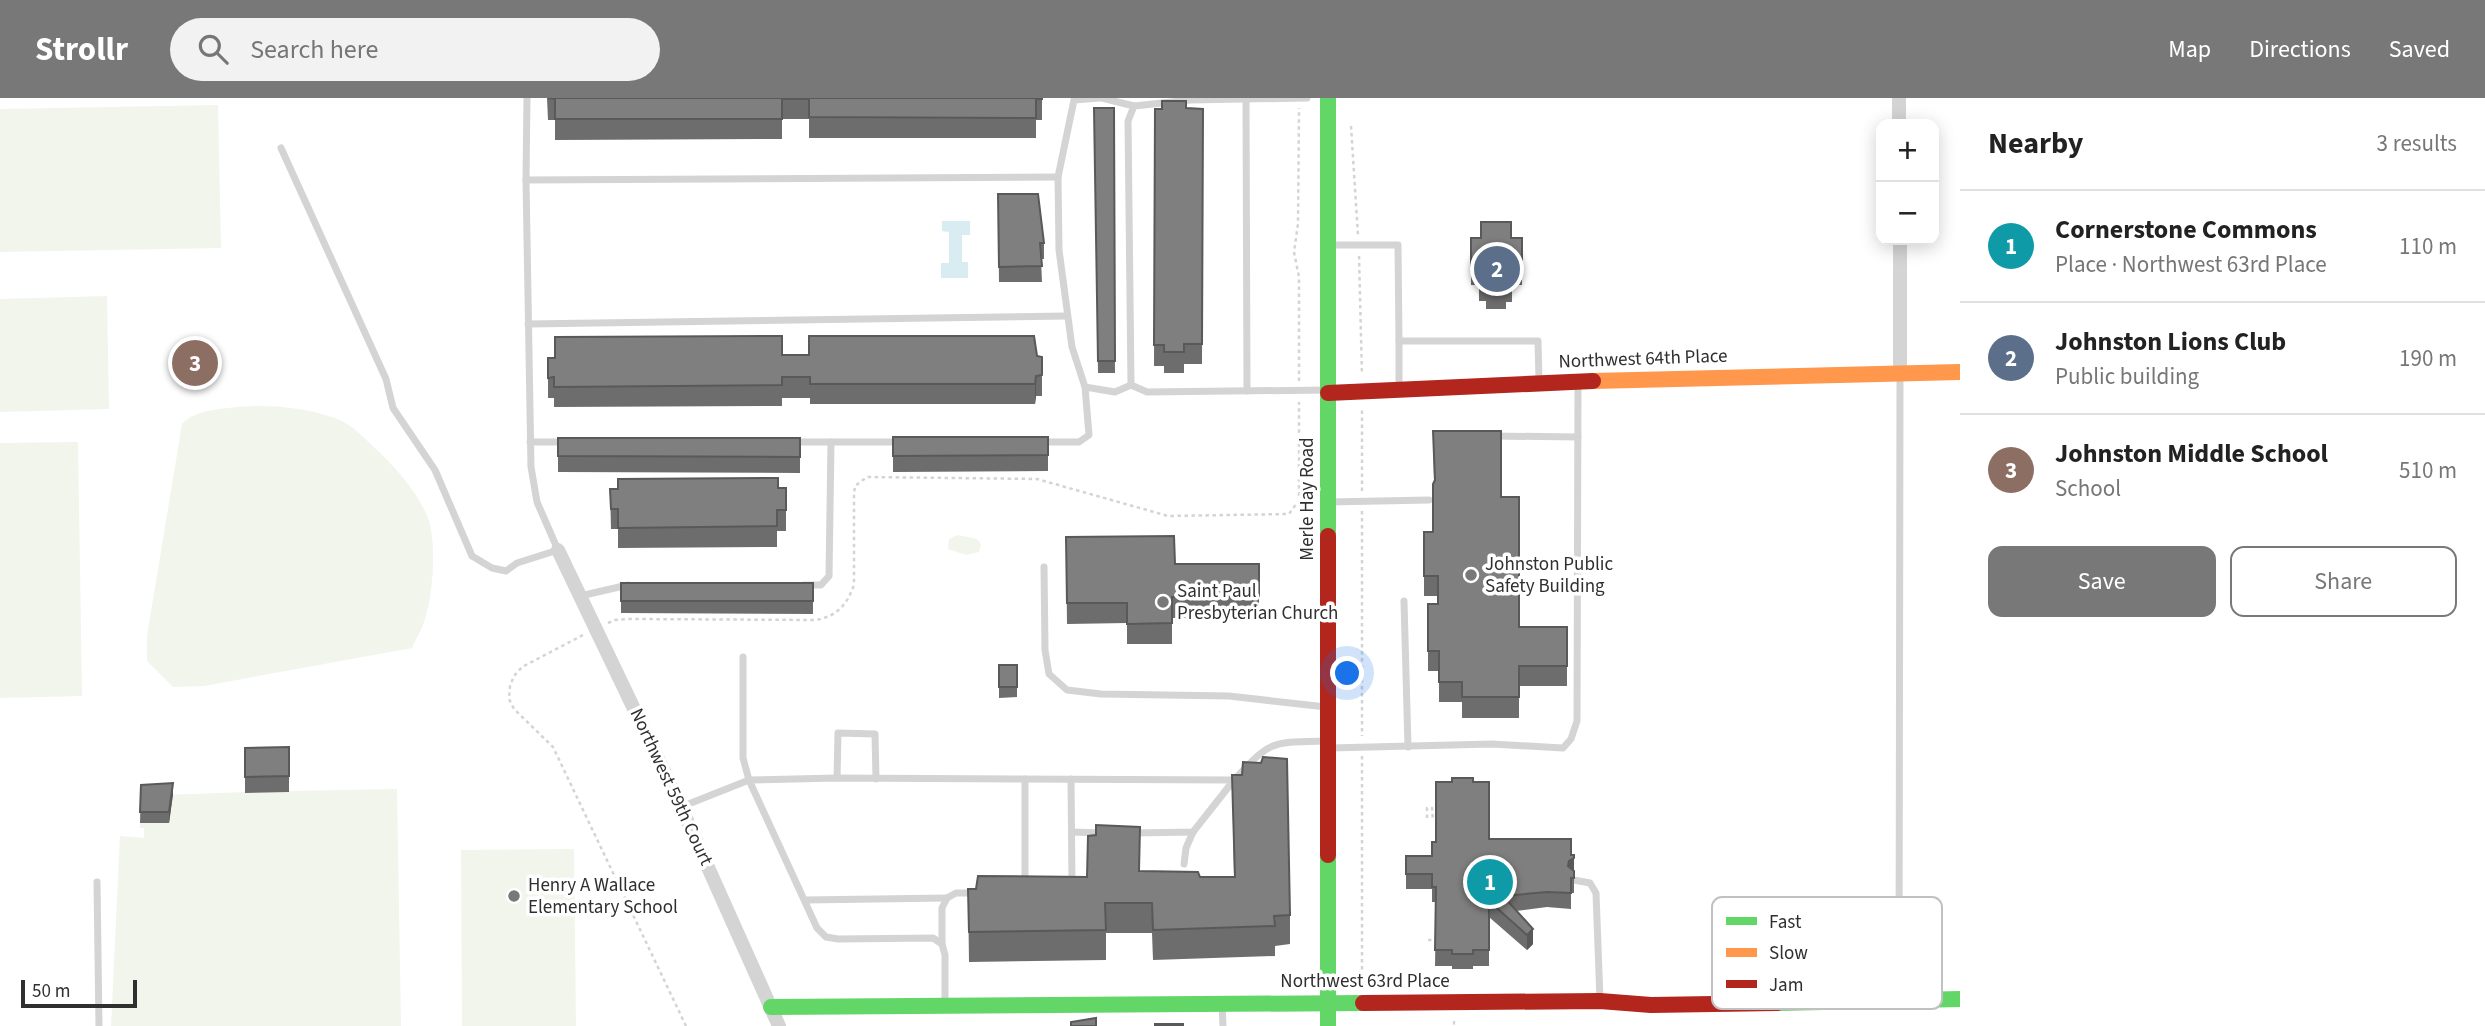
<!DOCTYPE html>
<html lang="en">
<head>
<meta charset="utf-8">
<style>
  :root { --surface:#fff; --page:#f2f2f2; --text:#222; --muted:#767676; --line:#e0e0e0; --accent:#787878 }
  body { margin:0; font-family:"Source Sans 3",sans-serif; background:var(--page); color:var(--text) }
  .controls { position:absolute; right:21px; top:21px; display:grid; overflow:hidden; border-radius:14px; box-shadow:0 4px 18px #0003 }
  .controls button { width:63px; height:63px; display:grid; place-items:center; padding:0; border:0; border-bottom:2px solid var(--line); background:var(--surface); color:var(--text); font:35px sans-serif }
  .scale { position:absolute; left:21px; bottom:18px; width:116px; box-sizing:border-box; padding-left:7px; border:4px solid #2f2f2f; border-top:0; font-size:19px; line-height:24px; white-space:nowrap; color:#2f2f2f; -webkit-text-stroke:5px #fff; paint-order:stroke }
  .you { position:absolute; left:1348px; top:576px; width:24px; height:24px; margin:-18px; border:5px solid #fff; border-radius:50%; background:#1a73e8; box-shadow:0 0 0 10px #1a73e833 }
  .badge { display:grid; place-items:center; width:46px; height:46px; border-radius:50%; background:var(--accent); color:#fff; font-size:23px; font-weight:700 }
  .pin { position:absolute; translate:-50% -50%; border:4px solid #fff; box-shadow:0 2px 7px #0006 }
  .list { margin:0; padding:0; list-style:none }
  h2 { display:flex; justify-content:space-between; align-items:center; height:91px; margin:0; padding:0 28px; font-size:30px }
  h2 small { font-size:23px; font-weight:400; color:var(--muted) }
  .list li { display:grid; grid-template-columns:46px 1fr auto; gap:21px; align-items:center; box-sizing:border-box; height:112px; padding:0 28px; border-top:2px solid var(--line) }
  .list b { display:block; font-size:26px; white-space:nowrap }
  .list p { margin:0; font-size:23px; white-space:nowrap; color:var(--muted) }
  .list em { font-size:23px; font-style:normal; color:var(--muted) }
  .actions { display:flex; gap:14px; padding:21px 28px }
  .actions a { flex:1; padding:16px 0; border:2px solid var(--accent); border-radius:14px; text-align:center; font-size:24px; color:var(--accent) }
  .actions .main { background:var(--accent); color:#fff }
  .icon { flex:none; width:38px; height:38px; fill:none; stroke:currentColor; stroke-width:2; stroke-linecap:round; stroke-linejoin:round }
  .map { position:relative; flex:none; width:1960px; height:928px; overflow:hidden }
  header { display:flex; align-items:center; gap:42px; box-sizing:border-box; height:98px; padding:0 35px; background:var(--accent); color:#fff }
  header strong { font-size:33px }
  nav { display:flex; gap:38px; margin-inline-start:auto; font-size:24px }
  .search { width:490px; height:63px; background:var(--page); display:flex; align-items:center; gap:18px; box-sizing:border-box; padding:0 24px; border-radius:38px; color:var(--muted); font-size:26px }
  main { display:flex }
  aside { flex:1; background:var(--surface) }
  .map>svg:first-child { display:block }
</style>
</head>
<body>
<header>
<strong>Strollr</strong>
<div class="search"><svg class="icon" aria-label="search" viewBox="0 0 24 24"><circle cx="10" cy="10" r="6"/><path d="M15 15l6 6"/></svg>Search here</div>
<nav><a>Map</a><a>Directions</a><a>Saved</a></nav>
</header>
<main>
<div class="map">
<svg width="1960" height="928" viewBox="0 0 1960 928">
  <rect width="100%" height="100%" fill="#fff"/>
  <g fill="#f2f5ec">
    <path d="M218 7 221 150 0 154V11Z"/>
    <path d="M107 198 109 311 0 314V201Z"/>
    <path d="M257 308C284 308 309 311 335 320 352 326 365 341 377 352 397 371 418 395 428 420 437 445 433 496 425 521 422 531 416 541 412 550L204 588 173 589 147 563V538L182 326C195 310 237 309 257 308Z"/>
    <path d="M78 344 82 598 0 600V345Z"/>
    <path d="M958 437 977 441 981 446 979 454 966 457 948 451 949 441Z"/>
    <path d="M245 665 290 693 397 691 401 928H111L120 738 144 740V730H140L141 698 245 694Z"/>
    <path d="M574 751 576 928H462L461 752Z"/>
  </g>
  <path fill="#d9ecf1" d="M942 123H970V137H962V164H968V180H941V165H949V134L942 133Z"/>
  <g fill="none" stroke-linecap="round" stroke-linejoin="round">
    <g stroke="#d4d4d4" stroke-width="2.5" stroke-dasharray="3.5 3.5" stroke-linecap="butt">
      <path d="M1351 28 1358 137"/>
      <path d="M1359 158 1362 277"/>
      <path d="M1299 283V179L1294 154 1298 126 1299 10"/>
      <path d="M1362 393V312"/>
      <path d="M1362 413V638"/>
      <path d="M608 525 615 522 630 521 816 522C837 518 847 507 854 487V396L855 388 867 379 1037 381 1168 418 1289 416 1299 402V304"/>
      <path d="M583 537 522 569 514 578 510 588 509 601 514 611 553 649 686 928"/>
      <path d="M1362 658V886"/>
      <path d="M1427 720V710H1432L1433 723"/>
      <path d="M1428 842H1432"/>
      <path d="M1454 923V928"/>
    </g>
    <g stroke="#d4d4d4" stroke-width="7">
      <path d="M1100 0 1074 2 1058 79 1059 152 1072 249 1085 289 1115 294 1131 287"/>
      <path d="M1102 0 1134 8"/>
      <path d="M1307 0 1190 2 1134 8 1128 23 1131 287 1147 294 1327 292"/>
      <path d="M1246 1 1247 293"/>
      <path d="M281 50 386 281 393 310 435 372 472 458 492 470 506 473 517 465 558 452 537 404 531 369 526 82 1058 79"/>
      <path d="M526 82 527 0"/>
      <path d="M1328 147H1398L1399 243"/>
      <path d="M528 226 1067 218"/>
      <path d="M1399 291V243H1538L1539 282"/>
      <path d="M1492 338 1578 339"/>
      <path d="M530 344H564"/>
      <path d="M793 344H900"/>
      <path d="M1038 344H1079L1089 337 1085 289"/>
      <path d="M1328 404 1429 402"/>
      <path d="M1044 469 1045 552 1049 576 1067 592 1101 596 1229 598 1326 609"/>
      <path d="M804 487H821L829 478 831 344"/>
      <path d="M580 498 628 487"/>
      <path d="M1404 503 1408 649"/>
      <path d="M743 559V660L749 682 817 830 826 839 838 841 933 840 942 846 945 857V907"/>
      <path d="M1330 650 1492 646 1563 650 1571 641 1577 623 1578 284"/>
      <path d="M837 680 838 635 875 636 876 681"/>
      <path d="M1025 681V787"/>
      <path d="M1071 681 1072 786"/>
      <path d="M681 709 749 682 837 680 1234 682C1271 642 1271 644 1325 643"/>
      <path d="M1072 734 1103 735"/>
      <path d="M1133 735 1193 734 1234 682"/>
      <path d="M1184 766 1186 750 1193 734"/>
      <path d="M1574 782 1590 785 1596 795 1600 902"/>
      <path d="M97 784 99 928"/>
      <path d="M805 802 947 800"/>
      <path d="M942 846V810L947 800 956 795H974"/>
      <path d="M1899 901 1900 276"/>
      <path d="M1222 906 1223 928"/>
    </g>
    <g stroke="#d4d4d4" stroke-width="14">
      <path d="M1899 0V26"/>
      <path d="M1900 142V275"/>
      <path d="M558 452 681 709 779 928"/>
    </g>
    <g stroke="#63d668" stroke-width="16">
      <path d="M1328 0V438"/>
      <path d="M1328 757V928"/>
      <path d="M1777 905 1960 901"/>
      <path d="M771 909 1363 905"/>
    </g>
    <path stroke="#ff974d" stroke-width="16" d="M1593 283 1960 274"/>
    <g stroke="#b3261e" stroke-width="16">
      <path d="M1328 295 1593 283"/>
      <path d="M1328 438V757"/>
      <path d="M1363 905 1600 903 1651 907 1777 905"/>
    </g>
  </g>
  <g fill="#6d6d6d">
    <path d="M547 0H1042V22H1036V40H809V21H782V41L555 42V22H548Z"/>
    <path d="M1094 10H1114L1115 275H1098Z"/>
    <path d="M1186 10 1203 11 1202 266H1184V275H1164V268H1154L1155 11Z"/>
    <path d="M998 96 1044 145V161H1041L1042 184H999Z"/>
    <path d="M1471 140H1522V187H1512V204H1506V211H1486V203H1479V187H1471Z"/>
    <path d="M782 257 1037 258 1042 277V298H1036L1035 306H810V300H782V308L554 309V300H548V260Z"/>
    <path d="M1433 333 1501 399 1519 529H1567V588H1519V620H1462V604H1439V573H1428V506H1438V498H1424V434H1433L1434 383Z"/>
    <path d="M893 339H1048V373L893 374Z"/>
    <path d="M558 340H800V375L558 374Z"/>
    <path d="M786 390V433H777V449L618 450V431H611L610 391Z"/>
    <path d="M1066 439 1175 466H1259V519L1172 520V546H1127V525L1067 526Z"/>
    <path d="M621 485H813V516L621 515Z"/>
    <path d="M999 567H1017V599L999 600Z"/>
    <path d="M289 649V694L245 695V650Z"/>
    <path d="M1232 677 1290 817V846L1275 848V858L1153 862 1152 835H1106V862L969 864 968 791H976L1140 773 1200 779H1234Z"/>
    <path d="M1473 684 1489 741 1574 757V795H1571V811L1547 809 1516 813 1533 846 1527 852 1489 819V868H1473V871H1452V868H1435L1436 804H1432V791H1406V758H1432L1436 744Z"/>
    <path d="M141 687 173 696 169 725H140Z"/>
  </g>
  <g fill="#595959">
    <path d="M1036 278V298L1035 306V286Z"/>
    <path d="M173 685V696L169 725V714Z"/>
    <path d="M1574 760V776L1568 768 1569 763Z"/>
    <path d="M1533 831V846L1527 852V837Z"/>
  </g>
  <g fill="#7f7f7f" stroke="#595959" stroke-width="2">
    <path d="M548 0H1042V1H1036V20L809 19V1H782V21H555V1Z"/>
    <path d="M1162 3H1186V10L1203 11 1202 246H1184V254H1164V247H1154L1155 11H1162Z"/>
    <path d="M1094 10H1114L1115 263H1098Z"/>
    <path d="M998 96H1038L1044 145H1040L1042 168 999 169Z"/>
    <path d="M1481 124H1511V140H1522V171H1512V188H1506V195H1486V187H1479V171H1471V140H1481Z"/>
    <path d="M782 238V257H809V238H1034L1037 258 1042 259V277L1036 278 1035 286H810V279H782V287L554 289V279L548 280V260H555V239Z"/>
    <path d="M1433 333H1501V399H1519V529H1567V568H1519V599H1462V584H1439V553H1428V506H1438V478H1424V434H1433V386L1435 382Z"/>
    <path d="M893 339H1048V357L893 358Z"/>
    <path d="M558 340H800V359L558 358Z"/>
    <path d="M778 380V390H786V412H777V428L618 430V411H611L610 391H618V381Z"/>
    <path d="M1174 438 1175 466H1259V498L1172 499V525L1127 526V505H1067L1066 439Z"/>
    <rect x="621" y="485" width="192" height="18"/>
    <rect x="999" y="567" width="18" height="22"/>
    <path d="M289 649V678L245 679V650Z"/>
    <path d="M1263 659 1287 661 1290 817 1274 818 1275 828 1153 832 1152 805H1105L1106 832 969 834 968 791H976L978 778 1087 779 1088 738 1096 737V727L1140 729 1139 773 1198 774 1200 779H1235L1232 677H1242L1243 664 1261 665Z"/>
    <path d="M1452 680H1473V684H1489V741H1571V757H1574V760L1569 763 1568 768 1574 773V780H1571V795L1547 794 1503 798 1533 831 1527 837 1489 803V852H1473V856H1452V852H1435L1436 789H1432V776H1406V758H1432V744H1436V684H1452Z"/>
    <path d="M173 685 169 714H140L141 687Z"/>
    <path d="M1096 920V928H1071V924Z"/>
    <rect x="1155" y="926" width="28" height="2"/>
  </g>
  <g fill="#787878" stroke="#fff" stroke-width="2.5">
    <circle cx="1471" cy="477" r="7"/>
    <circle cx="1163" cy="504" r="7"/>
    <circle cx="514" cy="798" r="7"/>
  </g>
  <g text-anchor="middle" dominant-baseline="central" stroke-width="7" stroke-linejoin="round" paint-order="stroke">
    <g font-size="19" fill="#2f2f2f" stroke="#fff">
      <text transform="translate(1643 261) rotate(-2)">Northwest 64th Place</text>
      <text transform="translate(1307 401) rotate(-90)">Merle Hay Road</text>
      <text transform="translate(671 689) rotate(65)">Northwest 59th Court</text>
      <text x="1365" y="883">Northwest 63rd Place</text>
    </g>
    <g font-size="19" fill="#2f2f2f" stroke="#fff" text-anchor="start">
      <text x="1485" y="466">Johnston Public<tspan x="1485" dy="22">Safety Building</tspan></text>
      <text x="1177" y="493">Saint Paul<tspan x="1177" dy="22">Presbyterian Church</tspan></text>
      <text x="528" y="787">Henry A Wallace<tspan x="528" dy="22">Elementary School</tspan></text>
    </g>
  </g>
  <rect x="1712" y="799" width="230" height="112" rx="10" fill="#fff" stroke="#c1c1c1" stroke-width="2"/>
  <rect x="1726" y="819" width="31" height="8" fill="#63d668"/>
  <rect x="1726" y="850" width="31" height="9" fill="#ff974d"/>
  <rect x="1726" y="882" width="31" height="8" fill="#b3261e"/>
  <g font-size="19" fill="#2f2f2f">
    <text x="1769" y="830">Fast</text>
    <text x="1769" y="861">Slow</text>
    <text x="1769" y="893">Jam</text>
  </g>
</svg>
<div class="controls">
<button>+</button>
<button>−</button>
</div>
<div class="scale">50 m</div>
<div class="you"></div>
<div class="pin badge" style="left:1490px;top:784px;background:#0f9aa8">1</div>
<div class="pin badge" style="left:1497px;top:171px;background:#5c6f8a">2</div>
<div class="pin badge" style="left:195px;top:265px;background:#8d6e63">3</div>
</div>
<aside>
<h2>Nearby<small>3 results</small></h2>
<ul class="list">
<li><span class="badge" style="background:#0f9aa8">1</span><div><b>Cornerstone Commons</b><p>Place · Northwest 63rd Place</p></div><em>110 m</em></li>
<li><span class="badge" style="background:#5c6f8a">2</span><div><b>Johnston Lions Club</b><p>Public building</p></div><em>190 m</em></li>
<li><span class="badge" style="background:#8d6e63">3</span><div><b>Johnston Middle School</b><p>School</p></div><em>510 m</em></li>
</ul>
<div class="actions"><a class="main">Save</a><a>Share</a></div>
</aside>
</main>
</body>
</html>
